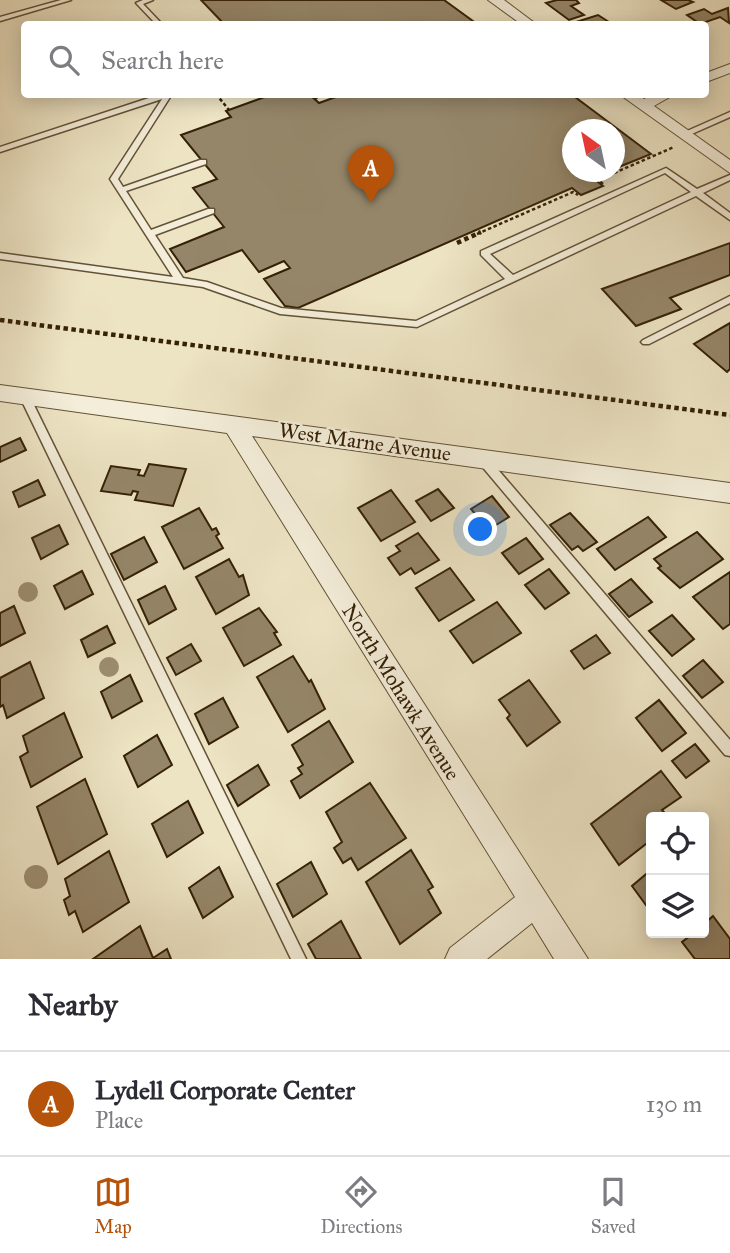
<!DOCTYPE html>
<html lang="en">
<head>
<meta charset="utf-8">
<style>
  :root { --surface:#fff; --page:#f7f7f7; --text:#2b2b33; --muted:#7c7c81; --line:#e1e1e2; --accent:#b45309 }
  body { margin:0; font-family:"IM FELL Great Primer",serif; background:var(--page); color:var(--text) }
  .controls { position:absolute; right:21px; bottom:21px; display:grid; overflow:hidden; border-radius:7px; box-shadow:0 4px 18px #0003 }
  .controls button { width:63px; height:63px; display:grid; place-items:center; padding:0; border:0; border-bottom:2px solid var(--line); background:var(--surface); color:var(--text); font:35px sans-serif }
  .compass { position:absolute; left:562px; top:119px; width:63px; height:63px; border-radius:50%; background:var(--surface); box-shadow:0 4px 18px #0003; rotate:327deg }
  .you { position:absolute; left:481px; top:530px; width:24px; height:24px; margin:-18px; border:5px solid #fff; border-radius:50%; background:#1a73e8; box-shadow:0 0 0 10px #1a73e833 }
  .badge { display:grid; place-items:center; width:46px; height:46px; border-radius:50%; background:var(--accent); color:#fff; font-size:23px; font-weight:700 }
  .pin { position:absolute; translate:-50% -58px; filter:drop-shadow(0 2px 4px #0008) }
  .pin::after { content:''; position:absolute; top:37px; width:24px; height:21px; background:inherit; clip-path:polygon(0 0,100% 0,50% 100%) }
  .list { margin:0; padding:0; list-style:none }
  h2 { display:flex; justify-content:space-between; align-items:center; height:91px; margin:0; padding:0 28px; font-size:30px }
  h2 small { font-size:23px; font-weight:400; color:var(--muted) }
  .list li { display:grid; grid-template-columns:46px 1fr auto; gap:21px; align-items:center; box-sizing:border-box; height:105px; padding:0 28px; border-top:2px solid var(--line) }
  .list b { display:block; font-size:26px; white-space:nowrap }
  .list p { margin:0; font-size:23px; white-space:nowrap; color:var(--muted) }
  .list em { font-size:23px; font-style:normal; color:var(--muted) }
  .icon { flex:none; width:38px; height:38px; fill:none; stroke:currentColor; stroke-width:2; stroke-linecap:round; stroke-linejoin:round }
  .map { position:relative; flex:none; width:730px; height:959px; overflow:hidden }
  .search { position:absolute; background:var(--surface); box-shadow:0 4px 18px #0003; left:21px; right:21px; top:21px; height:77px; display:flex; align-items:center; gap:18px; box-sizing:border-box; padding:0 24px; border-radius:7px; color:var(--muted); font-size:26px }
  .sheet { height:196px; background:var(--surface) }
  nav { display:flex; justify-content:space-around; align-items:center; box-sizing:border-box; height:98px; border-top:2px solid var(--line); background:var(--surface); font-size:19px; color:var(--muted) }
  nav a { display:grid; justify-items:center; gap:4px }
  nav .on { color:var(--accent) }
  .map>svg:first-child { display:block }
</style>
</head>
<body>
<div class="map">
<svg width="730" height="959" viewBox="0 0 730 959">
  <rect width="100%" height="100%" fill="#ede4c4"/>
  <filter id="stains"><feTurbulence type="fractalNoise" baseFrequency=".00286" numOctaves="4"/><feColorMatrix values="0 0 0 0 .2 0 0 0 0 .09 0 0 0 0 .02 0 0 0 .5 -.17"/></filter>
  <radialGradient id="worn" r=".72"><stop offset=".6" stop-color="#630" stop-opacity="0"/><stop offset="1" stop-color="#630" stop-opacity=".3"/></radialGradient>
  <g fill="#958669" stroke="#352107" stroke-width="2">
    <path d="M201 0H444L477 24H221H224Z"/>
    <path d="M557 0H576L579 3 571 6 584 15 569 20 546 3Z"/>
    <path d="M661 0H688L693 2 676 9Z"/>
    <path d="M728 8 729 23 720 17 700 24 687 15 704 9 712 14Z"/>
    <path d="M598 15 609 22 573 23Z"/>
    <path d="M273 94H309L319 103 344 94H571L651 154 614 169V130H572V172H609L593 178 603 186 581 195 572 188 298 308 285 306 264 279 290 268 284 261 259 272 242 250 186 272 170 249 224 227 193 188 217 179 181 135 231 117 226 111Z"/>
    <path d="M730 243V275L670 298 681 309 636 326 602 289Z"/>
    <path d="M730 323V369L727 372 694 344Z"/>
    <path d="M20 438 26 450 0 462V447Z"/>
    <path d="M149 464 186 469 173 506 135 500 138 492 133 491 131 495 101 491 111 466 140 470 138 475 144 476Z"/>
    <path d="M38 480 45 495 19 507 13 492Z"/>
    <path d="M438 489 454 508 431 521 416 501Z"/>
    <path d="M391 490 415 522 381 541 358 508Z"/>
    <path d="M492 496 509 517 488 530 471 509Z"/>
    <path d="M199 508 212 530 216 528 219 534 216 536 223 548 184 569 162 527Z"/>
    <path d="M570 513 597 542 583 551 578 546 572 550 550 525Z"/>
    <path d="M648 517 666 537 615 570 597 549Z"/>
    <path d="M59 525 68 544 41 559 32 538Z"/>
    <path d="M697 532 723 559 680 588 658 568 661 566 654 559Z"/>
    <path d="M418 533 439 560 415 574 411 568 400 575 388 558 400 551 396 546Z"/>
    <path d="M144 537 157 562 124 580 111 554Z"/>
    <path d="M526 538 543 559 519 574 502 553Z"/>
    <path d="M229 559 239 577 243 575 249 595 216 614 196 577Z"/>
    <path d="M450 568 474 600 439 621 416 588Z"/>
    <path d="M549 569 569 593 545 609 525 585Z"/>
    <path d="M82 571 93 594 65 609 54 586Z"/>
    <path d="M730 572V624L723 629 693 597Z"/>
    <path d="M631 579 652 602 629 617 609 594Z"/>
    <path d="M165 586 176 609 149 624 138 600Z"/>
    <path d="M497 602 521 633 473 663 450 631Z"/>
    <path d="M14 606 25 633 0 646V613Z"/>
    <path d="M259 608 277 632 274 633 281 645 244 666 223 628Z"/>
    <path d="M672 615 694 639 672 656 649 631Z"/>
    <path d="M107 626 115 643 88 657 81 640Z"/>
    <path d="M596 635 610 653 584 669 571 651Z"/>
    <path d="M191 644 201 661 176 675 167 658Z"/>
    <path d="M293 656 309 682 311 680 325 709 288 732 257 677Z"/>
    <path d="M703 660 723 682 702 698 683 676Z"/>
    <path d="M30 662 44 698 7 718 3 705 0 707V678Z"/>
    <path d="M130 675 142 701 112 718 101 692Z"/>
    <path d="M529 680 560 722 527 746 507 718 510 715 499 700Z"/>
    <path d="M223 698 238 727 209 744 195 714Z"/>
    <path d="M659 700 686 733 662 751 636 718Z"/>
    <path d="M64 713 82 757 31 787 20 757 28 752 23 736Z"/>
    <path d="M329 721 353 762 300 798 291 781 302 774 298 768 303 765 292 745Z"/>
    <path d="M157 735 172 765 138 787 124 756Z"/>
    <path d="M695 744 709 761 686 778 672 761Z"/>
    <path d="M258 765 269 785 238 806 227 785Z"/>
    <path d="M661 771 681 797 662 810 668 817H651V840L619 865 591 824Z"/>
    <path d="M85 779 107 834 58 864 37 807Z"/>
    <path d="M370 783 406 838 358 870 351 858 343 863 334 848 342 842 326 812Z"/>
    <path d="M188 801 203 833 167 857 152 824Z"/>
    <path d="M411 850 433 887 428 890 441 913 400 944 366 882Z"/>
    <path d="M109 851 129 902 83 932 75 911 69 915 64 900 70 896 65 879Z"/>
    <path d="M311 862 327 894 293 917 277 884Z"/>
    <path d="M219 867 233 897 203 918 189 888Z"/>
    <path d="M651 870V912L632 886Z"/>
    <path d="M713 916 730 939V959H695L682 942 694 933H704V924Z"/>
    <path d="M341 921 361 959H316L308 944Z"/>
    <path d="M140 926 153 958 167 949 171 959H93Z"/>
  </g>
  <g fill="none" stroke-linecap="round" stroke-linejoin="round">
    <g stroke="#635236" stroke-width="3">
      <g id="lane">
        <path d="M61 0H71L0 21V17Z"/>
        <path d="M143 0H153L143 4 162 24H156L136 3Z"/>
        <path d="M161 94H172L118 179 123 187 200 160H206V164L126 191 151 230 208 209H214V213L155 235 183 278 207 282 281 308 416 321 505 279 481 255V251L666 168 697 189 730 175V180L703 193 730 213V220L696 196 417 327 280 314 203 287 0 259V253L173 277 110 179 162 99 0 152V147ZM665 173 691 192 513 275 490 254Z"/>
        <path d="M730 112V117L685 137 678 135Z"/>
        <path d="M730 296V303L649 344H643L641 342 643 340Z"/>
        <path d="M25 393 30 397 306 959H291L20 397Z"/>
        <path d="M484 457 488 458 730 740V756L725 755 480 464 479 461 480 458Z"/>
      </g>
    </g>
    <g stroke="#635236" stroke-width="2">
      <g id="street">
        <path d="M488 0H504L536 24H521Z"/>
        <path d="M730 64V73L706 82V73Z"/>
        <path d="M619 94H637L644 99 654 94H675L654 106 730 160V173Z"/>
        <path d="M0 385 730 483V503L252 436 588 959H554L532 923 487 959H445L450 948 515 897 227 433 0 401Z"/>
      </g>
    </g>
    <g stroke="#352107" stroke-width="2.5" stroke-dasharray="3.5 2.5" stroke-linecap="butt">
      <path d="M216 94 229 110"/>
      <path d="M314 99 327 94"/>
      <path d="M603 184 598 180 674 147"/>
      <path d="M477 234 573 192 578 195"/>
    </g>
    <g stroke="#352107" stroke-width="4.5" stroke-dasharray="4.5 3.5" stroke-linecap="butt">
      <path d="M457 243 481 232"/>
      <path d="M0 320 730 415"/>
    </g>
    <use href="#lane" fill="#f3edd9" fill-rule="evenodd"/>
    <use href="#street" fill="#f3edd9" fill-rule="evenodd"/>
  </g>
  <g fill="#9d8f72">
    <circle cx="28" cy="592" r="10"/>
    <circle cx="109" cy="667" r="10"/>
    <circle cx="36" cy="877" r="12"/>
  </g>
  <g text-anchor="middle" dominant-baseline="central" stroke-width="5" stroke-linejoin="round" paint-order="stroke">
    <g font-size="21" fill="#352107" stroke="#f3edd9">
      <text transform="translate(365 442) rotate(8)">West Marne Avenue</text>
      <text transform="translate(401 692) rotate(58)">North Mohawk Avenue</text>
    </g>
  </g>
  <rect width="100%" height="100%" filter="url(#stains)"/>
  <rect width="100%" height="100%" fill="url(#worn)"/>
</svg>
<div class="controls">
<button><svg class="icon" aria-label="locate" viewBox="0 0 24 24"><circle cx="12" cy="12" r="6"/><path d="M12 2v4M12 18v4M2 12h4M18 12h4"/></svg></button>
<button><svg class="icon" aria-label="layers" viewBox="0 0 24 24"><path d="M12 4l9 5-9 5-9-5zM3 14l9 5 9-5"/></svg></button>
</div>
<svg class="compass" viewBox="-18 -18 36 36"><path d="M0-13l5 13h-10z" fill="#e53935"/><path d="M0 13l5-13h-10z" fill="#7c7c81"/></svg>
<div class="you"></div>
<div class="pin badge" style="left:371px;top:203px">A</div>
<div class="search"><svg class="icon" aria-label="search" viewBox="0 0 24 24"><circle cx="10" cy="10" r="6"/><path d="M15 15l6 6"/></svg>Search here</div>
</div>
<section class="sheet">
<h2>Nearby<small></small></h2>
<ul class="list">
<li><span class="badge">A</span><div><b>Lydell Corporate Center</b><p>Place</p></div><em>130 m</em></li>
</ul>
</section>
<nav>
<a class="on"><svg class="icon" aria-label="map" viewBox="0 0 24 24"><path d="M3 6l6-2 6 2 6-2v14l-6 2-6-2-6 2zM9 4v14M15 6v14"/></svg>Map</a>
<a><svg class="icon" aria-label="directions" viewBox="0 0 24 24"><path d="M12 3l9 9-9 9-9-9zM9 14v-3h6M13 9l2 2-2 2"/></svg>Directions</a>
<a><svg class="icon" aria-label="saved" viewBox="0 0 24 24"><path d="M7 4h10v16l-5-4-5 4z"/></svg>Saved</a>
</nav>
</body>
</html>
